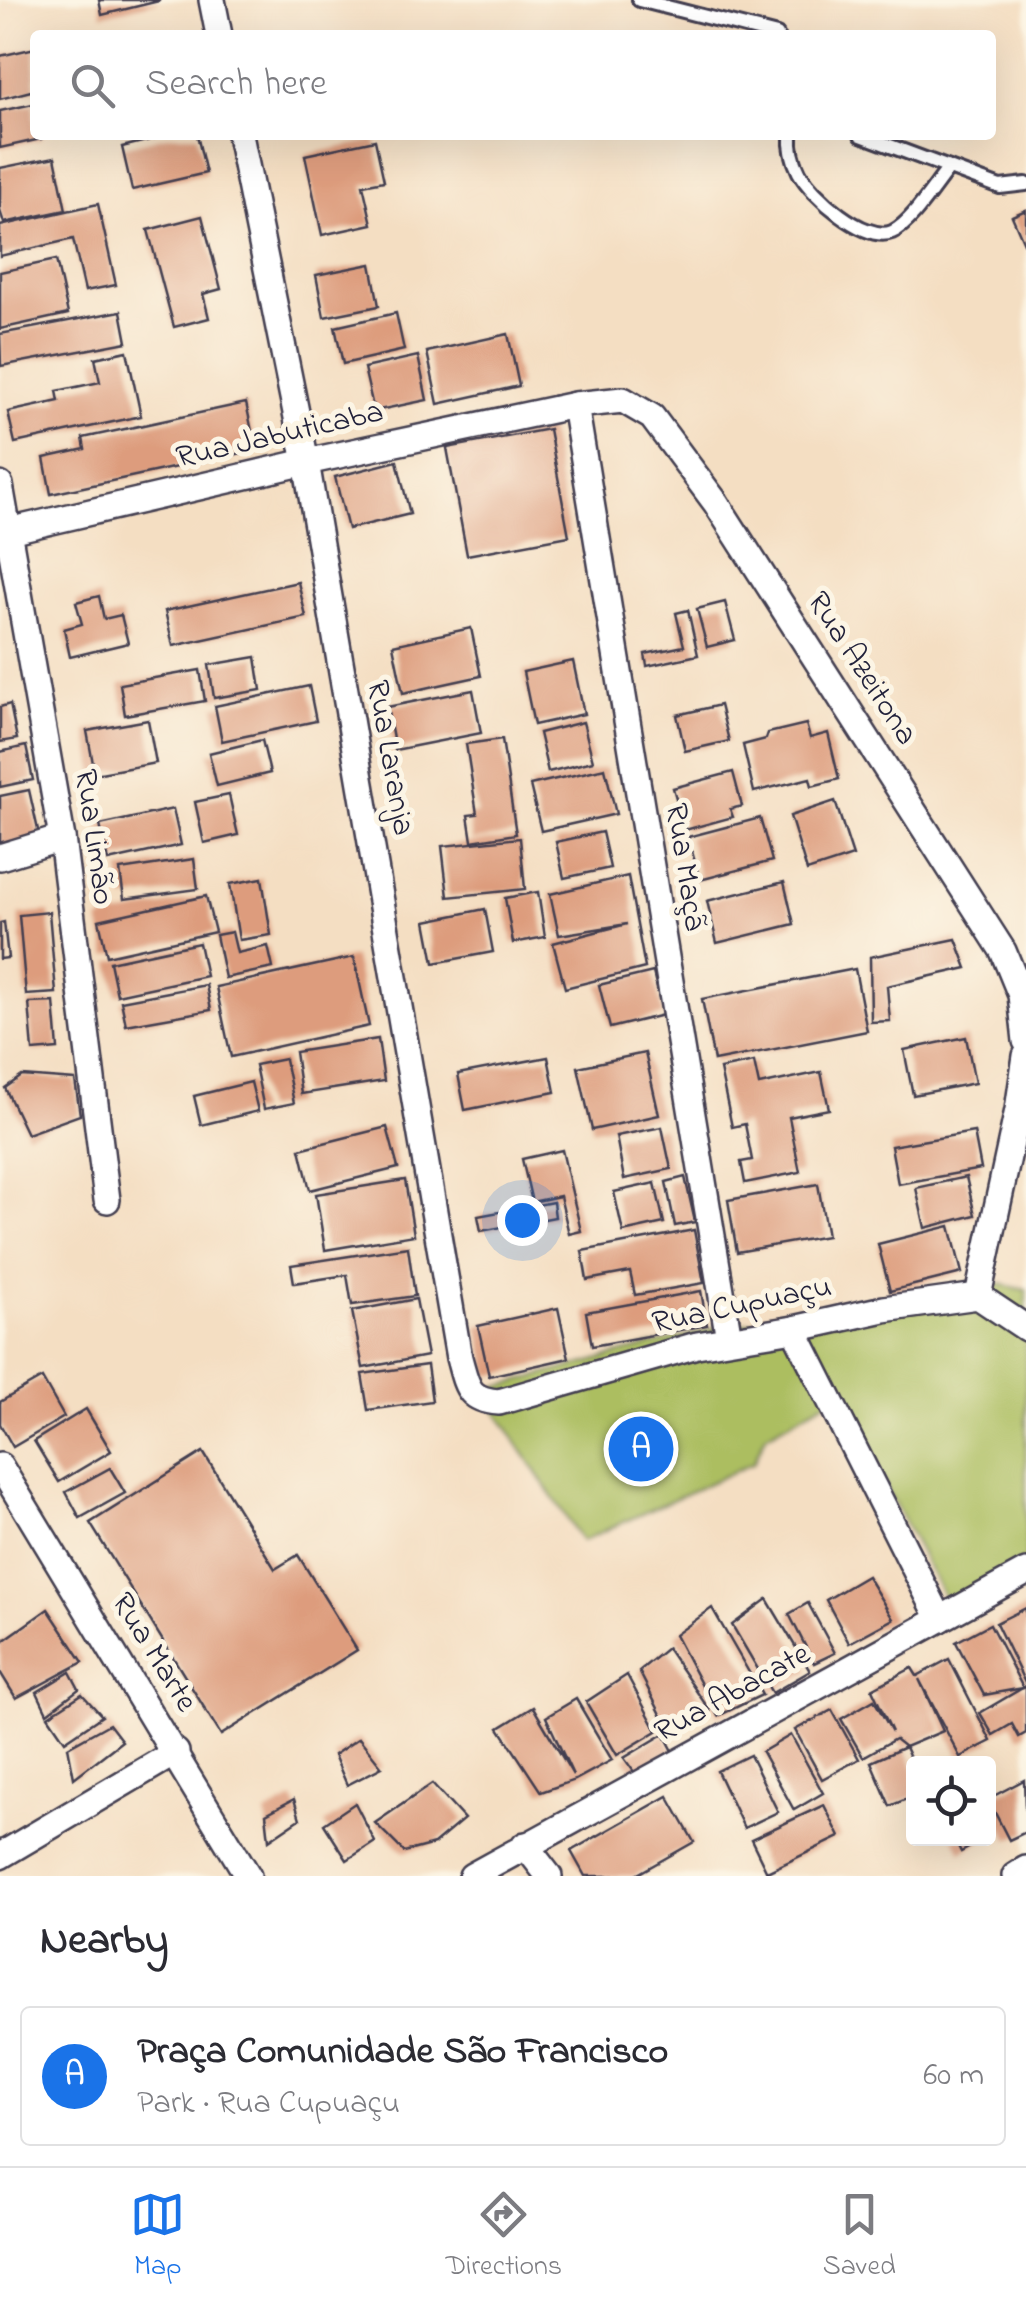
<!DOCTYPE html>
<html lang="en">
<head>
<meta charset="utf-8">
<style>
  :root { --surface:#fff; --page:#f2f2f3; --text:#2b2b33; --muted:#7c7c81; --line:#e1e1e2; --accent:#1a73e8 }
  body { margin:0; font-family:"Indie Flower",sans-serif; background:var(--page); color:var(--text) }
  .controls { position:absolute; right:30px; bottom:30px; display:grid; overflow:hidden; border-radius:10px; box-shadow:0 10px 40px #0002 }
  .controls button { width:90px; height:90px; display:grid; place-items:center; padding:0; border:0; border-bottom:2px solid var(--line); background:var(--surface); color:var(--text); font:50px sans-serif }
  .you { position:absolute; left:522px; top:1220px; width:35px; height:35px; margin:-25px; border:8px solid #fff; border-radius:50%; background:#1a73e8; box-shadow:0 0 0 15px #1a73e833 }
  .badge { display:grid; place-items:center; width:65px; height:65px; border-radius:50%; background:var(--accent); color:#fff; font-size:32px; font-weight:700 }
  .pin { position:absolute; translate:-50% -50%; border:5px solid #fff; box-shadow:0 2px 10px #0006 }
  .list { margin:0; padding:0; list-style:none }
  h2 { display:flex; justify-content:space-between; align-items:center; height:130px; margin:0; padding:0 40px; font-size:42px }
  h2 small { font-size:32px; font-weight:400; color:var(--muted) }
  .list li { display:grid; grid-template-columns:65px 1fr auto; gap:30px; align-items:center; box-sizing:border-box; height:140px; margin:0 20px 20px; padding:0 20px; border:2px solid var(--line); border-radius:10px }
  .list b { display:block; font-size:38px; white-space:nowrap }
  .list p { margin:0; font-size:32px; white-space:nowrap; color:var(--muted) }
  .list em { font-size:32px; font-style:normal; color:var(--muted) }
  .icon { flex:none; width:55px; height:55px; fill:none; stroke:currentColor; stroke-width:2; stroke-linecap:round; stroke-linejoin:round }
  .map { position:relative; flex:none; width:1026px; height:1876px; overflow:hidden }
  .search { position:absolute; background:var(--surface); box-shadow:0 10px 40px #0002; left:30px; right:30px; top:30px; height:110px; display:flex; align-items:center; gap:25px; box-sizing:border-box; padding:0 35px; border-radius:10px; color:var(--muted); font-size:38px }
  .sheet { height:290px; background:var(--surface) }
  nav { display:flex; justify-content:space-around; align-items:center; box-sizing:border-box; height:140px; border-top:2px solid var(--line); background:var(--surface); font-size:28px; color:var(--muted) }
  nav a { display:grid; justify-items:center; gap:5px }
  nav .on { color:var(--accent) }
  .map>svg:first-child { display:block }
</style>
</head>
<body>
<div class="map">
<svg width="1026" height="1876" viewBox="0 0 1026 1876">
  <rect width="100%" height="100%" fill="#fcf5e5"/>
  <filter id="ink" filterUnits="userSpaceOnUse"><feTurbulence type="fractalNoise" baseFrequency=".01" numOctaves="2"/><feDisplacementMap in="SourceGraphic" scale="20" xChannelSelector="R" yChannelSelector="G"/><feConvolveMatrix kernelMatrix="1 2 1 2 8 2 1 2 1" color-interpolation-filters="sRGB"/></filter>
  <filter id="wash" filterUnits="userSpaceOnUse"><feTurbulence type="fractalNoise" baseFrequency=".0048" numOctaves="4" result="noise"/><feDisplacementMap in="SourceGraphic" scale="40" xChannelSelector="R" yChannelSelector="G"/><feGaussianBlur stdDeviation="2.25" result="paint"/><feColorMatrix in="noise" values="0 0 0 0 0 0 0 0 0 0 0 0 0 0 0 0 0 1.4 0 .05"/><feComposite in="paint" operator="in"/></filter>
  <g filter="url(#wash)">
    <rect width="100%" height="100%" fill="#f4dec2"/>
    <path fill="#acbe61" stroke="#67704e" stroke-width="2.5" d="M981 1280 1026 1290V1559L947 1603 837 1395 766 1435 753 1463 582 1541 483 1391 730 1324 799 1320Z"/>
    <g id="blocks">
      <g fill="#dd9c7d">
        <path d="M99 0H159V1L102 15Z"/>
        <path d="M35 48V90L0 99V56Z"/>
        <path d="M33 104 35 135H40L41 139 0 148V111Z"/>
        <path d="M170 135H197L206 173 132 190 122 147Z"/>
        <path d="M375 140 384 181 363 185 372 224 322 235 305 155Z"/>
        <path d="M55 157 66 210 4 223 0 211V168Z"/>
        <path d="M98 204 116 285 85 291 73 239 0 256V226Z"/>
        <path d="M1026 210V248L1012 216Z"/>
        <path d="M202 216 221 289 203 294 209 318 174 327 148 230Z"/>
        <path d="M56 260 68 314 0 329V272Z"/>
        <path d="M371 264 379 306 324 317 316 275Z"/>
        <path d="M121 311 127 342 1 366 0 334Z"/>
        <path d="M396 313 404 350 343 364 335 327Z"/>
        <path d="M508 334 519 386 438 404 427 352Z"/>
        <path d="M127 351 141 416 15 443 8 412 59 401 57 391 100 382 95 358Z"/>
        <path d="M418 356 427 400 374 411 364 368Z"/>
        <path d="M246 403 256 450 51 494 44 458 85 449 83 438Z"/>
        <path d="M549 429 569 536 467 555 447 448Z"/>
        <path d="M397 461 410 514 348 529 335 477Z"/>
        <path d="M298 582 306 617 173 646 165 611Z"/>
        <path d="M99 596 104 619 121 615 128 643 70 657 64 629 82 624 76 602Z"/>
        <path d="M725 602 735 640 707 647 697 609Z"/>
        <path d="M688 610 698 655 647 666 645 654 684 646 676 613Z"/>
        <path d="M471 628 481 676 403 693 393 645Z"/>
        <path d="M256 657 261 690 214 698 209 665Z"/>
        <path d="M573 661 584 714 534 725 523 672Z"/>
        <path d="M200 670 205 701 125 715 120 684Z"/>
        <path d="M309 686 316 721 222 741 215 706Z"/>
        <path d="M473 690 481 733 395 750 387 707Z"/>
        <path d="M10 704 17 739 0 742V707Z"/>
        <path d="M720 705 729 741 685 751 677 715Z"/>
        <path d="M148 720 156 763 95 774 87 731Z"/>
        <path d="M583 722 593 761 548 772 539 733Z"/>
        <path d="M806 724 810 738 828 733 839 779 812 786 810 778 754 792 743 745 766 739 768 733Z"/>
        <path d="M502 739 516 834 472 841 468 815 477 814 466 744Z"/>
        <path d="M262 740 270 773 217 786 209 753Z"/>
        <path d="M26 746 33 780 0 787V752Z"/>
        <path d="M605 768 616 814 541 831 530 785Z"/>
        <path d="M733 772 742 806 730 809 733 817 685 830 673 788Z"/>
        <path d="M29 790 40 839 0 847V796Z"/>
        <path d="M229 795 238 835 204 843 195 802Z"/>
        <path d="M835 801 853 856 807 871 790 816Z"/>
        <path d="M173 809 181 845 108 861 100 825Z"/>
        <path d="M760 818 772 861 700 880 688 837Z"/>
        <path d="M602 832 610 868 564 878 556 842Z"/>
        <path d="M520 838 525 889 448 897 442 846Z"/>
        <path d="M194 859 198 889 124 899 120 870Z"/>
        <path d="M628 876 645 968 565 988 553 943 627 924 559 935 550 894Z"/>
        <path d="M262 878 271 935 239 940 230 884Z"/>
        <path d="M784 882 794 924 717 943 707 901Z"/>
        <path d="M538 892 545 937 513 943 505 898Z"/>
        <path d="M206 896 215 932 107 956 99 920Z"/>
        <path d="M485 909 493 952 434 963 426 921Z"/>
        <path d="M49 912 56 993 26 995 19 915Z"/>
        <path d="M4 922 8 958 0 959V923Z"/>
        <path d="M232 932 237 953 268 946 273 968 225 978 216 935Z"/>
        <path d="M956 939 967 968 887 986 890 1021 871 1022 870 957Z"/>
        <path d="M199 943 206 976 117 995 110 962Z"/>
        <path d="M354 957 369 1026 231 1057 216 987Z"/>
        <path d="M855 969 867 1031 714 1061 702 999Z"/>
        <path d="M653 972 663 1015 610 1028 599 985Z"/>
        <path d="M206 985 211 1010 126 1025 121 1001Z"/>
        <path d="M54 1002 58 1049 33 1051 29 1003Z"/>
        <path d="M966 1037 975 1083 913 1095 904 1050Z"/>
        <path d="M378 1039 384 1081 301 1094 295 1052Z"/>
        <path d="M645 1053 659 1115 592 1130 578 1067Z"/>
        <path d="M548 1057 555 1092 465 1110 458 1074Z"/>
        <path d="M285 1059 294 1103 264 1109 255 1065Z"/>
        <path d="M754 1062 759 1085 821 1072 829 1109 789 1117 800 1172 745 1183 741 1162 752 1160 745 1124 732 1127 720 1069Z"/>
        <path d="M22 1076 75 1080 80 1115 27 1134 5 1088Z"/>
        <path d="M251 1082 258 1111 201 1125 194 1096Z"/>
        <path d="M387 1127 398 1168 310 1190 300 1149Z"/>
        <path d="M662 1127 671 1169 624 1179 616 1136Z"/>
        <path d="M974 1132 981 1169 898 1184 891 1146Z"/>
        <path d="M562 1150 581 1231 569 1234 560 1196 532 1202 522 1159Z"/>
        <path d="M685 1177 695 1222 675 1226 666 1182Z"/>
        <path d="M966 1177 975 1215 925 1228 916 1188Z"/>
        <path d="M405 1180 414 1235 325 1250 316 1194Z"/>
        <path d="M655 1183 664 1223 623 1232 614 1192Z"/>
        <path d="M818 1184 827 1236 737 1252 728 1200Z"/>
        <path d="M553 1202 555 1217 481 1231 478 1216Z"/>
        <path d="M950 1226 962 1273 890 1291 878 1244Z"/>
        <path d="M694 1230 704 1283 635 1295 630 1272 587 1280 582 1251Z"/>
        <path d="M408 1247 415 1296 352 1305 347 1275 294 1283 291 1265Z"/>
        <path d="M701 1291 707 1325 592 1346 586 1312Z"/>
        <path d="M416 1299 427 1356 363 1368 352 1311Z"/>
        <path d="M558 1308 569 1358 489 1376 478 1326Z"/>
        <path d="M427 1365 432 1401 368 1410 362 1374Z"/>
        <path d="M42 1378 64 1417 13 1447 0 1424V1402Z"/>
        <path d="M86 1409 111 1451 59 1482 34 1441Z"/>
        <path d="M203 1452 275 1569 298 1555 357 1650 221 1735 90 1523Z"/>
        <path d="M110 1468 125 1493 80 1518 66 1492Z"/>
        <path d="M867 1576 893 1619 849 1643 826 1600Z"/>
        <path d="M767 1599 810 1671 772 1693 732 1625Z"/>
        <path d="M808 1603 835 1653 814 1663 789 1614Z"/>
        <path d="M712 1608 762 1695 718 1716 675 1635Z"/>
        <path d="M1026 1608V1685L996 1623Z"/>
        <path d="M48 1609 83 1662 16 1698 0 1672V1643Z"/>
        <path d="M990 1624 1023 1688 984 1695 956 1642Z"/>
        <path d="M667 1648 710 1711 669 1730 639 1671Z"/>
        <path d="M949 1659 991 1741 960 1757 919 1679 943 1731 905 1747 895 1739 863 1757 841 1719 874 1700 892 1732 872 1689 912 1668 917 1676Z"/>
        <path d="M70 1672 79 1689 47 1713 37 1692Z"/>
        <path d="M627 1675 657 1731 617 1755 586 1702Z"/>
        <path d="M1026 1686V1733L1019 1737 1012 1724 993 1735 980 1713Z"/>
        <path d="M82 1694 102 1716 65 1741 48 1716Z"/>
        <path d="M576 1699 612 1760 575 1780 541 1792 499 1728 533 1707 573 1775 546 1717Z"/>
        <path d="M832 1710 859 1759 822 1779 795 1730Z"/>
        <path d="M109 1724 122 1741 74 1778 68 1747Z"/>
        <path d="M664 1734 673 1751 634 1772 624 1758Z"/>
        <path d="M791 1735 823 1793 794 1810 762 1752Z"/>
        <path d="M359 1738 382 1767 347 1785 334 1755Z"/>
        <path d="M905 1747 914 1767V1796L890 1806 871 1762Z"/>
        <path d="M750 1755 778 1812 744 1828 717 1771Z"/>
        <path d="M1024 1780 1026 1832 1009 1840 988 1799Z"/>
        <path d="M432 1784 464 1819 434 1844 404 1852 375 1823Z"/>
        <path d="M668 1796 694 1842 634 1876H585L571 1851Z"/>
        <path d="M294 1799 300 1819 269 1840 266 1814Z"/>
        <path d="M355 1803 375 1842 347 1860 324 1824Z"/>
        <path d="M824 1805 840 1837 767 1872 751 1839Z"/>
        <path d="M954 1838H987L961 1852Z"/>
      </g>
    </g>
  </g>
  <g filter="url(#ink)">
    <use href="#blocks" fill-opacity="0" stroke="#423e4f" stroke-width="2.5"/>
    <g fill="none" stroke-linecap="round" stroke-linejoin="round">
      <g stroke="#423e4f" stroke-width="18">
        <g id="lane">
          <path d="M639 0 777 35"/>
          <path d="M791 135C790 148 793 160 799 172 811 195 865 243 892 232 911 224 935 185 949 168"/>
          <path d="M861 135 1000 187 1026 184"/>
        </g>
      </g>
      <g stroke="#423e4f" stroke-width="30">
        <g id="street">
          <path d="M212 0 219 35"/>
          <path d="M240 135 306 462 459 1358C467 1386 467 1400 499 1402L697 1345 794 1329 884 1309 978 1296 1026 1328"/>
          <path d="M575 405 729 1339"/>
          <path d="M0 485 62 838 107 1200"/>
          <path d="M0 533 306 462 575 405 623 400 652 417 716 503 1003 951 1021 995 1026 1041"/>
          <path d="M0 857 62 838"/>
          <path d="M978 1296 1018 1110 1026 1056"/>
          <path d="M794 1329 940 1619"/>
          <path d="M0 1466 248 1876"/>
          <path d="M525 1845 549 1876"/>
          <path d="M0 1856 176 1752"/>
          <path d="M472 1876 1026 1572"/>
          <path d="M1015 1876 1026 1869"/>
        </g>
      </g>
      <use href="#lane" stroke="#fff" stroke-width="12"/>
      <use href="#street" stroke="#fff" stroke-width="25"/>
    </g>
  </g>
  <g text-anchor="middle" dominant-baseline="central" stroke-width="10" stroke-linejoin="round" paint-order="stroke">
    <g font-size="32" fill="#22223b" stroke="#fcf5e5">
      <text transform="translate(280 436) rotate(-13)">Rua Jabuticaba</text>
      <text transform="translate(861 669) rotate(57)">Rua Azeitona</text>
      <text transform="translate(389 758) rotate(80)">Rua Laranja</text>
      <text transform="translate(93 837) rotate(82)">Rua Limão</text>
      <text transform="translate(684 867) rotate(81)">Rua Maçã</text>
      <text transform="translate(742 1306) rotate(-12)">Rua Cupuaçu</text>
      <text transform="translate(153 1653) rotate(58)">Rua Marte</text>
      <text transform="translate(733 1694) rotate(-29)">Rua Abacate</text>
    </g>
  </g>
</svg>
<div class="controls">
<button><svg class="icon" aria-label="locate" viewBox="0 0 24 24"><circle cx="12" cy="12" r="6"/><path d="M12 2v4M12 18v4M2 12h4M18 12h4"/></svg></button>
</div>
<div class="you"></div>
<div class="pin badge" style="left:641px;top:1449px">A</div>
<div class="search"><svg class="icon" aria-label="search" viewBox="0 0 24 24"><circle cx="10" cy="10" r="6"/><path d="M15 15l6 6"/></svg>Search here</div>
</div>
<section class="sheet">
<h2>Nearby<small></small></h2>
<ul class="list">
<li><span class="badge">A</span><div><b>Praça Comunidade São Francisco</b><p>Park · Rua Cupuaçu</p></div><em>60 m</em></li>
</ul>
</section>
<nav>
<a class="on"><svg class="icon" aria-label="map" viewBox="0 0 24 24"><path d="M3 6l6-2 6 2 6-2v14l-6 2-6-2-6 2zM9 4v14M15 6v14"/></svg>Map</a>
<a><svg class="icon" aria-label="directions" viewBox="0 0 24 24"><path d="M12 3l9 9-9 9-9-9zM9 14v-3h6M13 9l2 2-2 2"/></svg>Directions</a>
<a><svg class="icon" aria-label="saved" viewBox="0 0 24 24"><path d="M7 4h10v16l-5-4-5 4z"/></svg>Saved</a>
</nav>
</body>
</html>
